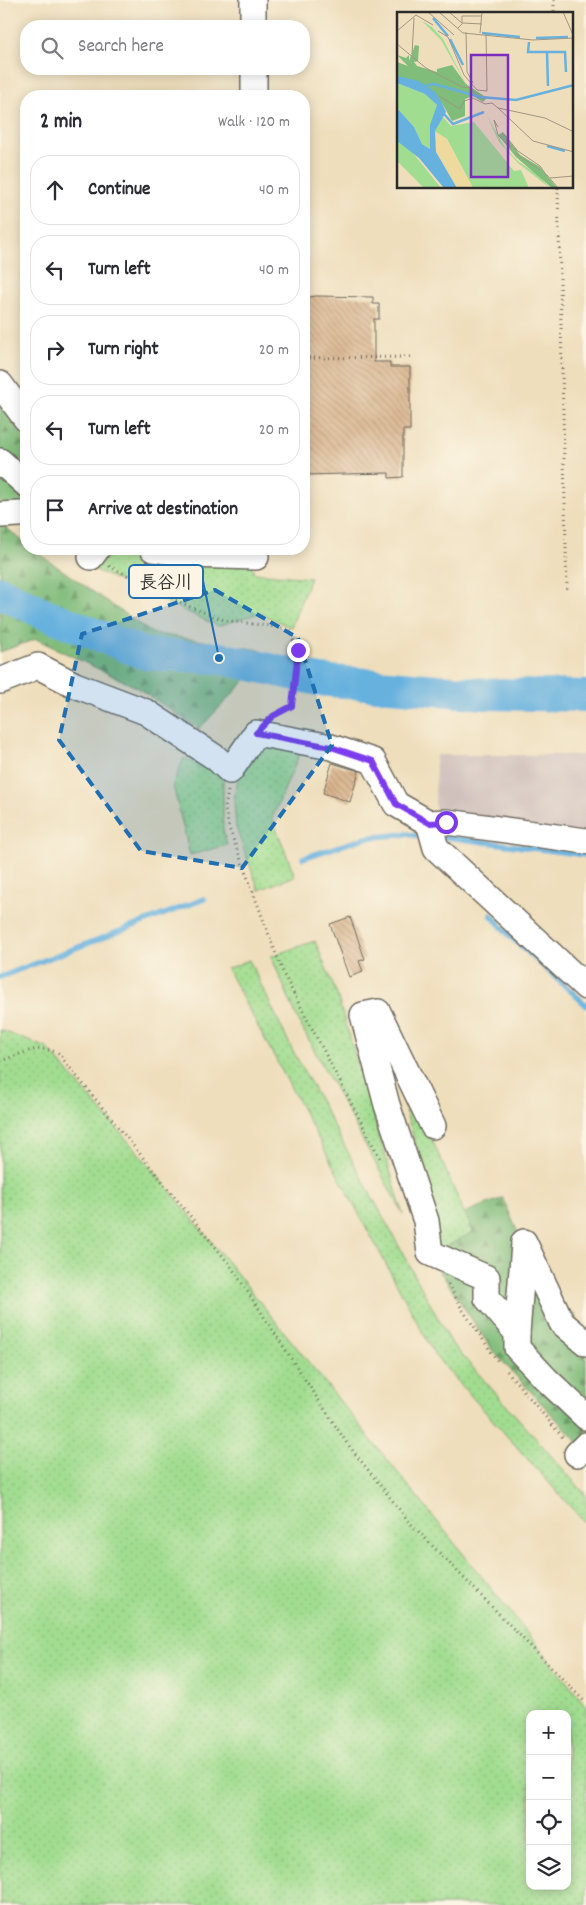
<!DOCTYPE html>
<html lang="en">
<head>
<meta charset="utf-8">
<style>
  :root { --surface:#fff; --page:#f7f7f7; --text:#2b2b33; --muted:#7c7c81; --line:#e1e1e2 }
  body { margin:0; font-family:Dekko,"Klee One",sans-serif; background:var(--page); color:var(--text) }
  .controls { position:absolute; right:15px; bottom:15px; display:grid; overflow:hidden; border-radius:10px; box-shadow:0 2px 12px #0003 }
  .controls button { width:45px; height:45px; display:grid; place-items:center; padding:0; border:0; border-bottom:1px solid var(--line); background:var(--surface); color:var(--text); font:25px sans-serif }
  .stop { position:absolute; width:15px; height:15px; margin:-11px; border:4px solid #7c3aed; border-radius:50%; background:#fff }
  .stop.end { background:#7c3aed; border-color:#fff; box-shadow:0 1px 5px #0008 }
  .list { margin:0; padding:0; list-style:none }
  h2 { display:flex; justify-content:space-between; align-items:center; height:65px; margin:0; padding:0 20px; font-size:21px }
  h2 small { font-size:16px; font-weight:400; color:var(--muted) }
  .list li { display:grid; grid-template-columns:32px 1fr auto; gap:15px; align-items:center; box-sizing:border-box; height:70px; margin:0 10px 10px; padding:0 10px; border:1px solid var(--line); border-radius:20px }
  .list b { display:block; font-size:19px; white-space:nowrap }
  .list em { font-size:16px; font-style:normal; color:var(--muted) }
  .icon { flex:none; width:28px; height:28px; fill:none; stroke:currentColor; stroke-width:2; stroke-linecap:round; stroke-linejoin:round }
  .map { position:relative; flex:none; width:586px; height:1905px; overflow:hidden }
  .search { position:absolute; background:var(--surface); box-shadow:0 2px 12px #0003; left:20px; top:20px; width:290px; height:55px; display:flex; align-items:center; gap:12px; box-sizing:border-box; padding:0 18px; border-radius:20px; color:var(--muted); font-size:19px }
  .panel { position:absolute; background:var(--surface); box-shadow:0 2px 12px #0003; left:20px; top:90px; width:290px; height:465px; border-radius:20px }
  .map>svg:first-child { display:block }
</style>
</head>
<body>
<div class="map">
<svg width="586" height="1905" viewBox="0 0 586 1905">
  <defs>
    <pattern id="grass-dots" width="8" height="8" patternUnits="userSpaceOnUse" patternTransform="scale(1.25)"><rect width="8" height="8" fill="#a1dd90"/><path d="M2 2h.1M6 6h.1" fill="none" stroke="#8bbe7c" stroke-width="1.8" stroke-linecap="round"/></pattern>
    <pattern id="forest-firs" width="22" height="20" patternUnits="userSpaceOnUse" patternTransform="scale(1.25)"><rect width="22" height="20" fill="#80bc7a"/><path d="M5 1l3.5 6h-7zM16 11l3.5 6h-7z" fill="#699964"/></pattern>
    <pattern id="building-back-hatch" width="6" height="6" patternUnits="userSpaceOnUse" patternTransform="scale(1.25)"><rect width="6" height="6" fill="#d9b38b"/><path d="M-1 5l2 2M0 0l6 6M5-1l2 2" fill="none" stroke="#b09272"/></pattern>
  </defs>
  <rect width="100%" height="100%" fill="#fcf5e5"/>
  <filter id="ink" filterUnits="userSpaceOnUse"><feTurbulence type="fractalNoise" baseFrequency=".02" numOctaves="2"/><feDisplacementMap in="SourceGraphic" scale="10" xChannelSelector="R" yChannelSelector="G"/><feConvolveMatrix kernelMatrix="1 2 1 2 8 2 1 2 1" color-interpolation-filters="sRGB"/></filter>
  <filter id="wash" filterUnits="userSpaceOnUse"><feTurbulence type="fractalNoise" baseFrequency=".0096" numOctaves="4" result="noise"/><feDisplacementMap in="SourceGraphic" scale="20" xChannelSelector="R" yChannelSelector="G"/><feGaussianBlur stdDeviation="1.12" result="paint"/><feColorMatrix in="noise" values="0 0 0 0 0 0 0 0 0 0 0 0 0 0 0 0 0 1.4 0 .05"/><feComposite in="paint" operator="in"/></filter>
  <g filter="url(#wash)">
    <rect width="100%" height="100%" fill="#eedebc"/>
    <path fill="#cfc0bb" d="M436 755H586V835L435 811Z"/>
    <g fill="url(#grass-dots)" stroke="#66845e" fill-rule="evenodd">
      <path d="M110 549H247L254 573 310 578 291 627 259 613 218 626 93 569Z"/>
      <path d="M263 740 301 751 272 818 295 876 259 890 236 828 234 800 240 768Z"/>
      <path d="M184 758 223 775V830L227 845 190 855 173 785Z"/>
      <path d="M315 941 337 995 403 1214 299 1022 271 956Z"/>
      <path d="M249 960 291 1047 452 1344 586 1495V1524L436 1357 227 969Z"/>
      <path d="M374 1009 473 1232 430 1256 431 1194Z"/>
      <path d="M0 1030 47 1048 155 1172 586 1706V1905H0ZM530 1714H567V1886H530Z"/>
    </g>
    <g fill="url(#forest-firs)" stroke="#567452">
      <path d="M0 401 26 433V522L0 503Z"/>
      <path d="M0 522 26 544V549H32L152 633 261 650V664L199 729 136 687 36 639 0 652Z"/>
      <path d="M503 1198 555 1319 575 1314 586 1341V1451L492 1350 430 1256 473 1232 466 1212Z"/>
    </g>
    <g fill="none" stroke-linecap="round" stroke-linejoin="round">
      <g stroke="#66b1de" stroke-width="5.5">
        <path d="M439 836 586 855"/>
        <path d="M303 858 365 838 406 834 428 837"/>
        <path d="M491 915 509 935 586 1005"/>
        <path d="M0 977 204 899"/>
      </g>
      <path stroke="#66b1de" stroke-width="32" d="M0 592 43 613 145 654 219 658 319 680 484 694 586 696"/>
    </g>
    <g id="blocks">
      <g fill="url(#building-back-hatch)">
        <path d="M316 296 373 297V304H379V319H374V362H390V367H410V430H403V477L389 478V473L304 475V420H306L304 298Z"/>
        <path d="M332 763 359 771 350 802 323 793Z"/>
        <path d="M350 917 365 959 359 961 363 972 349 977 330 924Z"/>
      </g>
    </g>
  </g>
  <g filter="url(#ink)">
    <use href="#blocks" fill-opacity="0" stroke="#6f6a5e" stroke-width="1"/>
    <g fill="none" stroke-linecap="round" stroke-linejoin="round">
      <g stroke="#6f6a5e" stroke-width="28">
        <g id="minor">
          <path d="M253 0V26"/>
          <path d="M254 69V96"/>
          <path d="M0 384 26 419"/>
          <path d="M0 461 26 484"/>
          <path d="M0 515 20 514"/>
          <path d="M153 549 189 555 256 557V549"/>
          <path d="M91 557 97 549"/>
          <path d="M0 681 38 666 75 685 146 712 216 758 230 771 256 733 331 747 373 761 396 804 429 823 447 822 586 841"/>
          <path d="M429 823 436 848 586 987"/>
          <path d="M433 1126 378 1012 363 1015 387 1105 426 1221 430 1253 487 1278V1298L517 1333V1348L546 1379 586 1417"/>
          <path d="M524 1242 562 1323 586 1343"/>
          <path d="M517 1333 524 1244"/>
          <path d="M577 1454 586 1445"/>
        </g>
      </g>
      <g stroke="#6f6a5e" stroke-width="3" stroke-dasharray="1 4" stroke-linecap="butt">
        <path d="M554 0V14"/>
        <path d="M558 188 567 592"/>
        <path d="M304 358 412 357"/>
        <path d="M109 566 190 607 224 620 290 629C300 657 297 677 292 705L275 715"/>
        <path d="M228 791 225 808 229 828 284 975 381 1160"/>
        <path d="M0 1061C21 1055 37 1043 58 1053L230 1265 346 1442 411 1524 586 1703"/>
        <path d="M448 1284 462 1309 499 1363"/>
        <path d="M507 1371 564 1439"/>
      </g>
      <use href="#minor" stroke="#fff" stroke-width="25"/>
    </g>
  </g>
  <g fill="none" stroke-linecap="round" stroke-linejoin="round" filter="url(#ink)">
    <path stroke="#7c3aed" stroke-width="6" d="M298 650 292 706 273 716 256 733 331 747 373 761 396 804 429 823 446 822"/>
  </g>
  <path fill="#1f6fb2" fill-opacity="0.2" stroke="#1f6fb2" stroke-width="4" stroke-dasharray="10 6" stroke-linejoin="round" d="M215 590 298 638 332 745 242 868 141 851 59 740 82 634Z"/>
  <g transform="translate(397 12)">
    <rect width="176" height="176" fill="#eedebc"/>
    <path d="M25 9 35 15 46 27 69 72 44 28ZM0 71 28 82 40 93 33 137 25 132 17 115 0 96ZM45 104 54 114 77 110 117 159 124 158 132 176H76L50 127 37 119ZM90 104 109 137 122 150 140 162 153 176 121 151 102 130ZM0 121 44 176H27L0 149Z" fill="#a1dd90"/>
    <path d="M18 33 22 34 21 49 17 50 20 54 40 60V57L55 53 69 72 90 86 86 90 76 84 68 87V104L55 109 45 91 0 64V50L11 54 0 43 9 46 12 43V49ZM106 120 123 143 143 155 160 176H155L119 145 101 123Z" fill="#80bc7a"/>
    <path d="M37 119 50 127 76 176H60L39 140Z" fill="#eeda9e"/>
    <path d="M0 64 22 69 38 80 45 91 49 100 38 119 39 140 60 176H47L22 146 0 129V96L17 115 25 132 33 137V113L40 93 28 82 0 71Z" fill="#66b1de"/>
    <path fill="none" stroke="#66b1de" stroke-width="2.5" d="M36 6 51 24M85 21 123 25M139 26 171 25M53 27 66 53M132 30 131 40H168L169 60M150 40 151 74M24 75 37 72 83 85 119 88 177 73M47 102 56 112 87 100M150 134 168 139"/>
    <path fill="none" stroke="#a09682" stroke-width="1" d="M31 0 57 23M42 0 66 21 136 28 177 26M52 0 65 11M166 0 177 25M65 11V4H85M61 16 66 11 85 12M0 19 19 3 36 13M41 19 51 25 67 63 80 78M69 20 70 60 76 71M83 21 85 0M0 32 29 56 65 75 75 76M15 42 17 6M80 78 90 79 89 21M42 84 63 97 67 89 76 86 88 92 95 91 101 96 148 106 177 120M101 96 136 129 177 140M101 115 97 108 101 123 109 131 143 154 150 164M107 122 120 138M118 141 143 158M150 163 161 176M153 166 177 164"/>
    <path fill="#7b2cbf" fill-opacity="0.15" stroke="#7b2cbf" stroke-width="2.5" d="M74 43H111V165H74Z"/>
    <rect width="176" height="176" fill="none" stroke="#2b2b2b" stroke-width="2.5"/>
  </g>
  <path fill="none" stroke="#1f6fb2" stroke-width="2" d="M219 658L203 581"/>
  <circle fill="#1f6fb2" stroke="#fcf5e5" stroke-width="2" cx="219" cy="658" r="5"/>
  <rect fill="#fcf5e5" stroke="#1f6fb2" stroke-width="2" x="129" y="565" width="74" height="33" rx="5"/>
  <g font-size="18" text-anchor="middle" font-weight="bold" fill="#2b2b2b">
    <text x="166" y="588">長谷川</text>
  </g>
</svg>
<div class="controls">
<button>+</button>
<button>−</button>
<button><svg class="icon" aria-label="locate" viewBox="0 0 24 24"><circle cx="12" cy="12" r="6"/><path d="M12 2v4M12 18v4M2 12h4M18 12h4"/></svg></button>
<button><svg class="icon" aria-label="layers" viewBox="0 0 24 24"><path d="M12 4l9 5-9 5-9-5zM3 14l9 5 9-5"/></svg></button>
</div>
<div class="stop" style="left:446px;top:822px"></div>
<div class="stop end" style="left:298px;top:650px"></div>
<div class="search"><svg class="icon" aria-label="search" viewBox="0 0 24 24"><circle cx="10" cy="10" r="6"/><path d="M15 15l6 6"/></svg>Search here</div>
<section class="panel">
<h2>2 min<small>Walk · 120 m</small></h2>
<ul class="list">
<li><svg class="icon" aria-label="ahead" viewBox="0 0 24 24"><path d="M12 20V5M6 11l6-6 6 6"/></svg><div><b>Continue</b></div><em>40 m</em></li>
<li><svg class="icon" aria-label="left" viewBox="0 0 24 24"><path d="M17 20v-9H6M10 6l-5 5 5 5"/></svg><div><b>Turn left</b></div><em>40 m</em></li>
<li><svg class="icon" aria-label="right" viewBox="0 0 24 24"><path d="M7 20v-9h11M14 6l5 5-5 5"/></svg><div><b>Turn right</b></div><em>20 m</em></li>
<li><svg class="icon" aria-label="left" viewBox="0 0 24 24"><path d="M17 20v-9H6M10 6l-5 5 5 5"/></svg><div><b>Turn left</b></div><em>20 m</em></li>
<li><svg class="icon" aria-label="arrive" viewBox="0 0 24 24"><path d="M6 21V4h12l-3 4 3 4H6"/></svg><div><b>Arrive at destination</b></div></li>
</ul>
</section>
</div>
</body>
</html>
